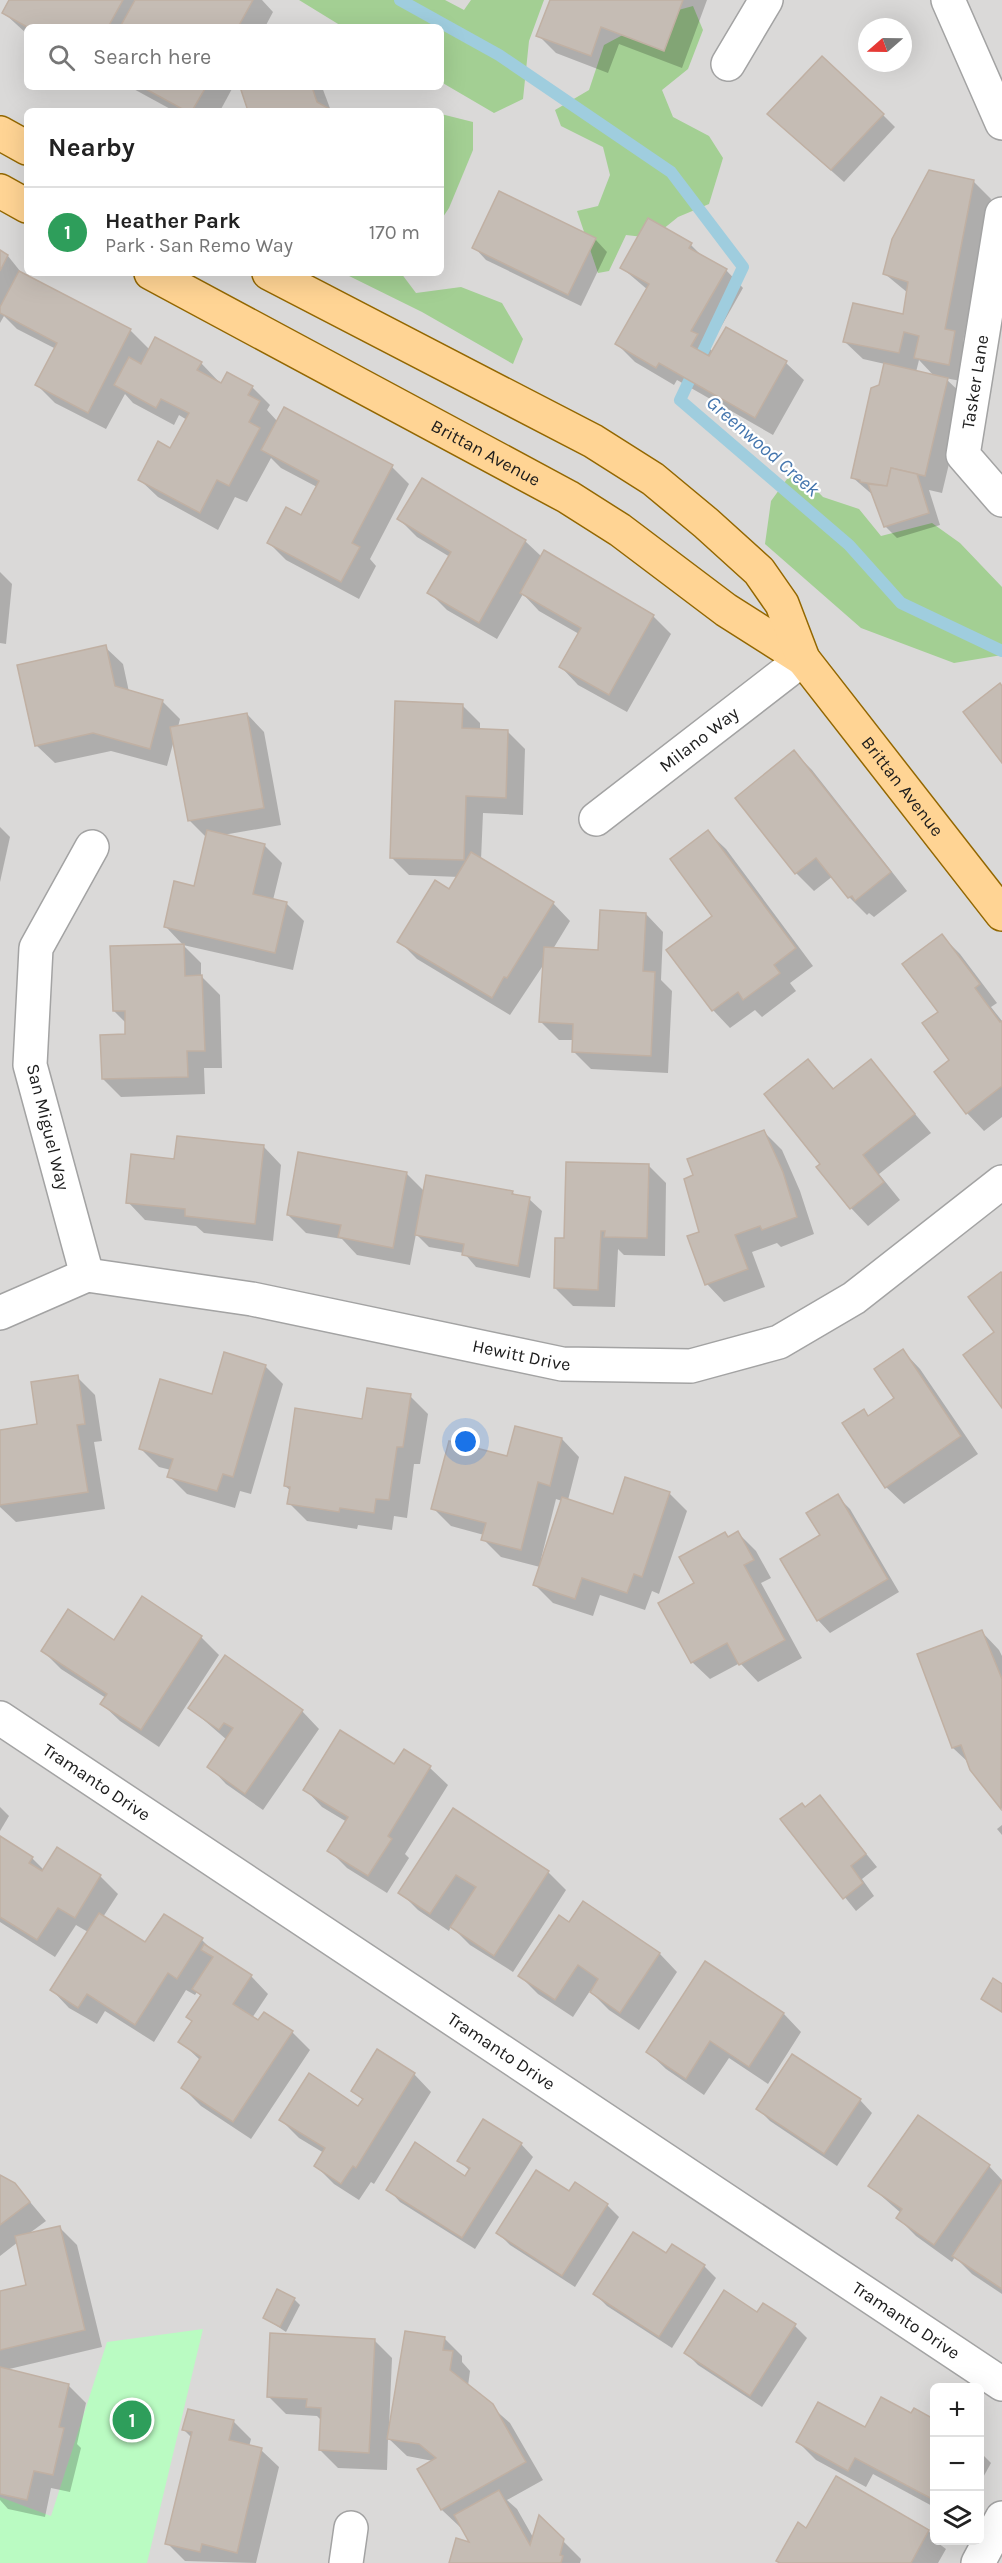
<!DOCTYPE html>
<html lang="en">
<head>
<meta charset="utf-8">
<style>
  :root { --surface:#fff; --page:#f6f6f6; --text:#222; --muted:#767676; --line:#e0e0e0; --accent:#b45309 }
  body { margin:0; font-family:Karla,sans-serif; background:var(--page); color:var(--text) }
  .controls { position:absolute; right:18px; bottom:18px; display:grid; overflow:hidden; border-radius:9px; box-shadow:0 6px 24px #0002 }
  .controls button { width:54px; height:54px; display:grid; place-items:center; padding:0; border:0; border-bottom:2px solid var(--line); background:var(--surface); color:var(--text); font:30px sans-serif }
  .compass { position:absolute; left:858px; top:18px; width:54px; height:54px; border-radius:50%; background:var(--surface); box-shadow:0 6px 24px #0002; rotate:250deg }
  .you { position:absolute; left:466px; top:1442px; width:21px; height:21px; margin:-15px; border:4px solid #fff; border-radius:50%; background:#1a73e8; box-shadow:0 0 0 9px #1a73e833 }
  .badge { display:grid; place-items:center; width:39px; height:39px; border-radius:50%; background:var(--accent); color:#fff; font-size:20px; font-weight:700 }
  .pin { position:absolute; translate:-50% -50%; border:3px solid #fff; box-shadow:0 2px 6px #0006 }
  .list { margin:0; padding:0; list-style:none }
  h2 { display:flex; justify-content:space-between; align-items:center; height:78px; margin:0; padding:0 24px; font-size:26px }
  h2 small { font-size:20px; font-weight:400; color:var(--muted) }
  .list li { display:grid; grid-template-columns:39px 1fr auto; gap:18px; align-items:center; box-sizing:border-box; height:90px; padding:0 24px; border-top:2px solid var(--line) }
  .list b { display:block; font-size:22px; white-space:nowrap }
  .list p { margin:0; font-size:20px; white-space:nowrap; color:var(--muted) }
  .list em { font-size:20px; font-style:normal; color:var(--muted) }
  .icon { flex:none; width:33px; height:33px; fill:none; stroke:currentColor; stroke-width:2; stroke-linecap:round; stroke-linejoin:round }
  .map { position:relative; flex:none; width:1002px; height:2563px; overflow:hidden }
  .search { position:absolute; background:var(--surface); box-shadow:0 6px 24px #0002; left:24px; top:24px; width:420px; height:66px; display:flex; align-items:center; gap:15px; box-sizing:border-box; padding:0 21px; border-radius:9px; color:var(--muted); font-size:22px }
  .panel { position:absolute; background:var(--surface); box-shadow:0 6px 24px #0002; left:24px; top:108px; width:420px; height:168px; border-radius:9px }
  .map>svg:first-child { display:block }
</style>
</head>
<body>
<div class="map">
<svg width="1002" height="2563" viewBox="0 0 1002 2563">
  <rect width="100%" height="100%" fill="#eeeae1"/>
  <path fill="#dad9d8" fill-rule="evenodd" d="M0 0H1002V2563H0ZM27 27H441V87H27ZM867 27H903V63H867ZM27 111H441V273H27ZM934 2388H980V2540H934Z"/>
  <g fill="#a3cf93">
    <path d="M299 0H445L464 10 471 0H544L529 41 523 99 494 113 441 82V27H343Z"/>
    <path d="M693 6 703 30 688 69 662 90 673 117 709 136 723 158 709 204 678 217 652 238 626 235 609 271 598 273 577 211 598 206 610 175 603 147 561 126 555 110 589 90 604 45 660 15Z"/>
    <path d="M441 114 473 122V150L449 208 441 220Z"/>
    <path d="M343 273H401L416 293 461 287 502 303 523 339 513 364 422 312Z"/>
    <path d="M795 468 823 497 859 509 881 536 932 523 960 543 1002 587V655L954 663 861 628 765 544 771 501Z"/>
  </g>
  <path fill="#bafbc2" d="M203 2329 147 2563H0V2497L51 2516 107 2342Z"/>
  <g fill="#0003" fill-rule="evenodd">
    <path d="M11 0H262L273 12 265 27H27V34L4 13Z"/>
    <path d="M551 0H707L682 68 619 44 608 73 556 53 538 35Z"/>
    <path d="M130 87H233L220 111H174Z"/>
    <path d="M241 87H322L331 111H250Z"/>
    <path d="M883 115 895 127 844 182 781 126Z"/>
    <path d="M973 181 991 199 963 342 972 350 966 382 945 378 965 397 942 493 929 490 940 525 897 538 885 526 874 496 852 477 885 364 863 359 845 342 905 316 908 293 885 274ZM919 360 935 377 916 372Z"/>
    <path d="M595 239 607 252 581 306 486 260 474 247Z"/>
    <path d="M691 245 705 259 726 270 743 288 709 348 713 352 786 363 804 380 773 435 677 380 674 385 635 362 617 344 648 290 622 268Z"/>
    <path d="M0 252 8 256 24 276 130 330 150 350 201 363 222 385 252 387 270 405 267 410 278 422 392 467 409 484 370 559 376 566 359 599 286 560 269 543 302 517 317 487 281 468 271 458 247 502 235 497 218 530 158 497 140 480 171 450 187 420 179 415 174 425 133 403 125 394 106 429 55 403 37 385 56 349 17 329 4 316 0 323Z"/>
    <path d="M422 480 525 541 542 557 653 616 671 634 627 712 578 685 561 667 579 634 539 611 523 594 497 639 447 610 429 592 450 557 417 537 399 519Z"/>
    <path d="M0 572 12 584 6 644 0 643Z"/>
    <path d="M105 647 123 664 129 692 162 701 180 719 178 727 247 714 264 732 281 825 223 835 264 845 282 863 273 900 286 903 304 921 293 970 183 945 166 927 195 888 207 838 189 820 174 740 167 766 111 751 55 763 37 746Z"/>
    <path d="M462 705 480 723V730L507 731 525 749 523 815 483 813 481 860 553 903 570 921 553 949 599 952 646 914 663 932 661 980 672 991 668 1073 591 1069 573 1051 574 1040H559L541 1022 544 964 510 1015 417 959 399 941 450 891 459 877 409 875 391 857Z"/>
    <path d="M794 752 812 770 907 891 874 917 869 913 867 915 849 897 833 876 814 891 796 873 737 798Z"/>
    <path d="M0 827 10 837 0 882Z"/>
    <path d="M708 832 726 849 813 966 790 983 796 991 762 1017 755 1010 730 1028 713 1010 714 916Z"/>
    <path d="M942 936 960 954 997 1003 991 1007 1002 1021V1117L984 1131 967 1113 952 1060Z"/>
    <path d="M183 945 201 963V976L220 995 222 1068H204L205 1094 121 1097 103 1079 127 1036 126 1023 114 1011Z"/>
    <path d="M808 1061 835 1090 871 1061 931 1133 879 1174 900 1200 868 1226 851 1208 822 1164Z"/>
    <path d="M764 1132 782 1150 800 1191 814 1234 781 1247 777 1243 752 1252 765 1287 724 1302 707 1284 701 1233Z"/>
    <path d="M264 1147 281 1165 273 1241 204 1233 196 1226 145 1220 128 1202 176 1161Z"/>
    <path d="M648 1165 666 1183 665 1256 624 1255 618 1249 615 1307 573 1306 555 1288 566 1240Z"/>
    <path d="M406 1173 425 1192H512L516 1196 529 1199 542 1211 530 1278 476 1267 464 1253 429 1247 416 1234 410 1265 357 1255 342 1239 306 1233 288 1215Z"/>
    <path d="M903 1351 920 1369 978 1454 904 1504 886 1487 863 1411 869 1417 896 1399Z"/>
    <path d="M265 1366 283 1384 251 1494 240 1491 235 1508 187 1494 169 1476 171 1470 159 1467 141 1449 213 1396Z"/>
    <path d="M77 1377 95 1395 102 1441 94 1442 105 1509 16 1522 0 1507V1431L39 1426Z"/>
    <path d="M410 1396 428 1414 420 1464H414L407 1518 394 1516 392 1530 358 1525 357 1529 307 1521 289 1503 291 1491 285 1486 363 1420Z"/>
    <path d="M562 1439 579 1457 568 1500 614 1516 669 1493 687 1511 659 1594 652 1591 645 1610 600 1595 593 1616 553 1603 535 1585 540 1567 501 1557 483 1539 484 1535 451 1526 433 1508 508 1458ZM556 1499 562 1501 543 1560 541 1559Z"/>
    <path d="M837 1496 850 1509 899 1592 830 1633 818 1620 782 1560 822 1536Z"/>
    <path d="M738 1533 756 1551 771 1578 761 1583 802 1658 758 1682 740 1663 710 1679 692 1662 696 1584 725 1534 729 1538Z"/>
    <path d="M982 1632 999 1650 1002 1656V1809L969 1763 953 1748Z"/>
    <path d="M201 1637 219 1655 159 1747 120 1721 102 1704 106 1698 61 1669 43 1651 115 1642Z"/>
    <path d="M190 1708 302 1711 319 1729 263 1810 226 1784 209 1766 227 1740Z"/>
    <path d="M405 1751 430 1768 448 1785 405 1854 409 1858 387 1893 347 1868 329 1850 347 1822 322 1807 305 1789 395 1766Z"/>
    <path d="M820 1797 877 1867 862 1879 874 1896 856 1911 782 1819 805 1808Z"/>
    <path d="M0 1807 9 1816 0 1831Z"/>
    <path d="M453 1810 548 1872 566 1890 513 1972 470 1945 451 1926 449 1931 418 1910 400 1892Z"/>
    <path d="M1002 1825V1835L997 1829Z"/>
    <path d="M0 1838 32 1858 44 1870 57 1849 100 1876 118 1894 103 1917 146 1944 202 1940 215 1953 251 1976 268 1994 252 2018 292 2032 310 2050 251 2139 201 2106 183 2088 201 2061 180 2041 193 2022 202 1997 197 1992 195 1995 186 1990 154 2042 105 2011 97 2024 69 2008 52 1990 88 1932 76 1925 55 1957 0 1922Z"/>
    <path d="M584 1903 660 1954 677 1972 639 2030 609 2010 590 1991 573 2017 538 1994 520 1976 569 1924Z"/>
    <path d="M706 1963 784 2014 801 2032 768 2084 729 2058 704 2095 666 2069 648 2052Z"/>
    <path d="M793 2056 860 2100 872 2113 837 2166 770 2121 758 2109Z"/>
    <path d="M414 2074 431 2092 374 2184 371 2182 359 2200 334 2184 316 2166 324 2153 299 2138 281 2120 359 2108 364 2101 353 2091Z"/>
    <path d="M521 2144 533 2157 475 2249 400 2202 388 2189 466 2178 470 2171 459 2160Z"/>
    <path d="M989 2166 1002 2180V2294L972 2274 955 2257 952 2262 916 2236 898 2218 901 2213 870 2186Z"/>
    <path d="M0 2177 15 2184 46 2221 27 2235 59 2227 77 2245 102 2347 5 2370 68 2385 86 2403 77 2444 81 2448 70 2492 51 2488 45 2517 8 2509 0 2500V2293L28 2286 18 2242 0 2256Z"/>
    <path d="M570 2193 607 2205 619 2217 575 2287 510 2245 498 2233Z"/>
    <path d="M666 2255 704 2266 716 2278 672 2348 607 2306 595 2294Z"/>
    <path d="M294 2299 300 2305 286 2332 265 2318Z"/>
    <path d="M757 2314 795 2326 807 2338 762 2407 698 2365 686 2353Z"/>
    <path d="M445 2339 462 2356V2362L470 2371 468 2386 510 2423 543 2480 507 2500 517 2509 534 2539 540 2518 581 2559 580 2563H451L472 2544 462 2526 460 2527 442 2510 419 2469 433 2461 407 2456 388 2438 387 2470 338 2468 320 2450 322 2421 317 2416 286 2414 268 2396 374 2340 392 2358 389 2428H391Z"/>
    <path d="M914 2410 934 2420V2507L873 2474 866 2487 816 2460 798 2442 866 2429 911 2415Z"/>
    <path d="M233 2421 251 2439 249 2447 261 2450 279 2467 256 2563 185 2561 167 2543 192 2438 184 2430Z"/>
    <path d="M980 2452 991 2463 980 2483Z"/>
    <path d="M836 2478 929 2531 934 2540 946 2549 938 2563H780L807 2530Z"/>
  </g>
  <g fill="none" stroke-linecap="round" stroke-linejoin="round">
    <path stroke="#9fcdde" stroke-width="12" d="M400 0 499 55 671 172 743 267 680 400 849 545 901 603 1002 651"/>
  </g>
  <g fill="#c5bcb4" stroke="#c0b0a3" stroke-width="1.5">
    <path d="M9 0H123L108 27H27L2 13Z"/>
    <path d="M135 0H253L238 27H120Z"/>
    <path d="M550 0H683L664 51 601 27 591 56 536 36Z"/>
    <path d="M822 56 884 114 831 170 767 114Z"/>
    <path d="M142 87H206L192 111H186Z"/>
    <path d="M240 87H312L317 102 333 111H248Z"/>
    <path d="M929 170 974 180 945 329 955 331 949 365 914 358 919 336 904 332 899 353 843 342 853 303 903 314 908 282 883 274 892 239Z"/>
    <path d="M499 191 596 238 568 295 472 248Z"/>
    <path d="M648 218 692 243 689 248 727 269 691 331 698 334 691 346 709 356 726 327 787 361 755 418 659 363 656 368 615 344 649 284 620 268Z"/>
    <path d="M0 250 8 255 0 271Z"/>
    <path d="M19 271 131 329 88 413 35 385 57 343 0 313V307Z"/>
    <path d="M155 337 202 362 197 370 221 383 227 372 253 386 248 395 260 401 249 422 260 428 229 486 217 480 200 513 138 480 158 441 170 448 189 413 161 399 156 408 114 385 129 357 141 364Z"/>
    <path d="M884 363 948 378 925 476 891 468 887 486 860 482V480L851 478 871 388 879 385Z"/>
    <path d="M284 407 393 465 352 543 360 547 341 582 267 543 286 507 301 515 319 481 261 450Z"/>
    <path d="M891 468 917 474 929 513 884 527 868 484 887 486Z"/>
    <path d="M422 478 526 540 479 623 427 593 451 552 397 519Z"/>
    <path d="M544 550 654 615 609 695 559 667 581 628 520 593Z"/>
    <path d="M106 645 115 686 163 700 150 749 93 733 35 746 17 665Z"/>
    <path d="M1000 683 1002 686V763L963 712Z"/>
    <path d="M395 701 463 704 462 728 508 730 506 798 466 796 464 860 390 858Z"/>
    <path d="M247 713 264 808 188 821 170 727Z"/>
    <path d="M794 750 891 872 855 901 852 896 848 898 816 858 795 874 735 798Z"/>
    <path d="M207 830 265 844 253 894 287 902 275 953 164 927 174 881 194 886Z"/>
    <path d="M708 830 796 948 774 965 780 973 743 1000 738 992 712 1011 666 950 712 916 670 859Z"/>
    <path d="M471 852 554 902 507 978 504 977 492 998 397 942 435 880 449 889Z"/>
    <path d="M600 910 646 913 643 971 655 972 651 1056 572 1052 573 1024 539 1022 544 947 598 950Z"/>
    <path d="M942 934 980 984 975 988 1000 1022 1002 1021V1086L966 1114 934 1072 949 1060 922 1023 938 1012 902 964Z"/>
    <path d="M184 944 185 976 202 975 205 1051H187L188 1077 102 1079 100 1035 125 1034V1011H113L110 946Z"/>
    <path d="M808 1059 833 1089 871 1059 915 1114 863 1155 884 1182 850 1209 816 1167 820 1164 764 1094Z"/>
    <path d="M764 1130 783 1172 797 1217 762 1230 760 1226 735 1235 748 1269 705 1285 687 1236 699 1232 684 1179 693 1175 687 1159Z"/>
    <path d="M177 1136 264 1145 255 1224 185 1216V1209L126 1203 131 1154 174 1159Z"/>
    <path d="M298 1152 407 1172 393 1248 338 1237 341 1225 287 1215Z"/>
    <path d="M566 1162 649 1164 647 1238 604 1237 605 1231H601L598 1290 554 1288 555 1238H564Z"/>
    <path d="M426 1175 513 1191 512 1194 530 1197 518 1266 462 1255 464 1244 415 1235Z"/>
    <path d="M1001 1272 1002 1273V1408L963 1355 994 1332 968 1297Z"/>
    <path d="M903 1349 961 1436 885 1488 842 1423 864 1409 868 1416 894 1398 874 1369Z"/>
    <path d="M224 1352 266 1365 233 1477 223 1474 217 1491 167 1477 173 1459 139 1449 160 1379 212 1394Z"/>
    <path d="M78 1375 85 1424 77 1425 88 1492 0 1505V1430L37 1424 31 1382Z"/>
    <path d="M367 1388 411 1394 403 1447H397L389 1500 376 1499 374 1513 340 1508 339 1512 287 1504 290 1487 284 1486 295 1408 362 1419Z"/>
    <path d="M515 1426 562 1438 550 1486 538 1482 521 1550 481 1540 486 1523 431 1509 449 1441 507 1456Z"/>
    <path d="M625 1477 670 1492 642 1577 634 1574 627 1593 582 1578 575 1599 533 1585 562 1497 613 1514Z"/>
    <path d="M838 1494 888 1579 817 1621 780 1559 820 1535 806 1513Z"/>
    <path d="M738 1531 754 1560 744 1565 785 1640 739 1665 727 1643 691 1663 658 1603 694 1583 679 1557 725 1532 728 1537Z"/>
    <path d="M142 1596 202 1636 141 1730 100 1704 107 1694 41 1651 68 1609 114 1640Z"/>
    <path d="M982 1630 1002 1679 1001 1809 970 1770 961 1745 952 1748 917 1654Z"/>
    <path d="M225 1655 303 1710 245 1794 207 1767 233 1728 224 1723 219 1730 188 1708Z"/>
    <path d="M340 1730 394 1764 404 1749 431 1766 388 1836 392 1839 368 1876 327 1851 348 1817 303 1790Z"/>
    <path d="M820 1795 866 1854 851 1866 863 1883 843 1899 780 1819 802 1803 805 1807Z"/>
    <path d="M453 1808 549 1871 494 1956 450 1927 476 1887 456 1875 430 1914 398 1893Z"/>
    <path d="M0 1836 33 1857 29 1863 42 1871 57 1847 101 1875 75 1918 58 1908 37 1940 0 1917Z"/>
    <path d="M583 1901 660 1953 620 2013 590 1992 598 1979 578 1965 555 2000 518 1976 559 1915 569 1922Z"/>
    <path d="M99 1913 145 1942 164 1914 203 1938 177 1979 168 1973 135 2025 87 1994 78 2008 50 1990Z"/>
    <path d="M204 1944 252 1975 233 2004 258 2020 264 2012 293 2031 233 2122 181 2088 201 2057 178 2042 192 2021 186 2017 201 1995 192 1989 213 1957 201 1950Z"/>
    <path d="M705 1961 784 2013 749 2067 710 2041 686 2079 646 2052Z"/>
    <path d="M993 1978 1002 1984V2012L981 1999Z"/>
    <path d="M377 2049 415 2073 356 2168 353 2166 341 2184 314 2166 325 2148 279 2120 309 2073 358 2106 363 2099 351 2091Z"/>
    <path d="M792 2054 861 2099 824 2154 756 2109Z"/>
    <path d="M918 2115 990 2165 934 2245 896 2218 902 2209 868 2186Z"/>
    <path d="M483 2119 522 2143 462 2238 386 2190 415 2142 465 2176 470 2168 457 2161Z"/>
    <path d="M536 2170 569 2191 575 2182 608 2204 562 2276 496 2233Z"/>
    <path d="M0 2175 15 2183 30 2202 0 2225Z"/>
    <path d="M1002 2181V2289L952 2256Z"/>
    <path d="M60 2226 85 2330 0 2350V2291L26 2285 15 2236Z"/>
    <path d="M633 2232 666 2253 672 2244 705 2265 659 2337 593 2294Z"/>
    <path d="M277 2289 295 2298 280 2327 263 2318Z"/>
    <path d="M724 2290 757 2312 763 2303 796 2324 750 2396 684 2353Z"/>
    <path d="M405 2331 445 2337 443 2350 453 2351 450 2370 493 2404 526 2462 441 2510 417 2469 436 2458 419 2444 387 2439Z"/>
    <path d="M270 2333 375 2339 369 2453 319 2450 321 2408 306 2407 307 2399 267 2397Z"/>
    <path d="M0 2367 69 2384 59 2427 64 2428 53 2475 34 2471 27 2500 0 2494Z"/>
    <path d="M881 2397 911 2413 914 2408 934 2419 932 2426 934 2427V2500L855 2458 848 2471 796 2442 818 2402 865 2427Z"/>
    <path d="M188 2409 234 2420 229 2440 262 2448 237 2553 202 2544 200 2552 165 2544 192 2432 182 2430Z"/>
    <path d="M836 2476 929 2530 911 2563H780L776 2561 798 2522 806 2528Z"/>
    <path d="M499 2490 530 2545 539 2515 564 2539 560 2555 563 2556 561 2563H449L456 2538 469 2542 454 2515Z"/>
  </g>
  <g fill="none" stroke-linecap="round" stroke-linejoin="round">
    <g stroke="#a3a3a3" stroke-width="36">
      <g id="minor">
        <path d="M948 0 1002 123"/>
        <path d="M728 64 766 0"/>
        <path d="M1002 214 963 455 1002 500"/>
        <path id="s1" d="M596 819 803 659"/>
        <path d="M87 1275 30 1065 36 948 92 847"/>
        <path id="s2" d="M0 1313 87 1275 252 1299 562 1364 691 1366 779 1342 854 1298 1002 1182"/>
        <path id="s3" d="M0 1718 1002 2384"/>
        <path d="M346 2563 351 2528"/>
        <path d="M978 2563 1002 2518"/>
      </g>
    </g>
    <g stroke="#936700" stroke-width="36">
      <g id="major">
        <path d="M0 133 27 148"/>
        <path d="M0 191 27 206"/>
        <path id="s4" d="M151 273 568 497 620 530 726 610 803 659"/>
        <path id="s5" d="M269 273 593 441 653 479 706 523 759 571 782 604 803 659 1002 914"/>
      </g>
    </g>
    <use href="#minor" stroke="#fff" stroke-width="33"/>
    <use href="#major" stroke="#ffd494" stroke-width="33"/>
  </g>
  <g text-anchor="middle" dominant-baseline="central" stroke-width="4.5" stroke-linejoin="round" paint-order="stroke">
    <g font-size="18" fill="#1c1c1c" stroke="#fff">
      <text transform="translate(975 382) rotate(-81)">Tasker Lane</text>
      <text stroke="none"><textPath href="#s4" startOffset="380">Brittan Avenue</textPath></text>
      <text stroke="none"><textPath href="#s1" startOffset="130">Milano Way</textPath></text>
      <text stroke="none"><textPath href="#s5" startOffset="837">Brittan Avenue</textPath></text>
      <text transform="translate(48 1127) rotate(76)">San Miguel Way</text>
      <text stroke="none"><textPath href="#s2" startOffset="537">Hewitt Drive</textPath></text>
      <text stroke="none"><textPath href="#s3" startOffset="116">Tramanto Drive</textPath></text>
      <text stroke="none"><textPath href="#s3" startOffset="602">Tramanto Drive</textPath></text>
      <text stroke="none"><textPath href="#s3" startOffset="1088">Tramanto Drive</textPath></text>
    </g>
    <g font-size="20" font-style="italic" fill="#4576ae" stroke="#fff">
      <text transform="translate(763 446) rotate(41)">Greenwood Creek</text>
    </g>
  </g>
</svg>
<div class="controls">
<button>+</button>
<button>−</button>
<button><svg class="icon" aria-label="layers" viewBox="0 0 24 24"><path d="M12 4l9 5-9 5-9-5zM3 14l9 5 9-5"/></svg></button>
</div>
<svg class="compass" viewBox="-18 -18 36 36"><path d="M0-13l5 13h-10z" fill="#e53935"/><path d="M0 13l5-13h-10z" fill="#767676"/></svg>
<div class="you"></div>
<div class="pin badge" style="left:132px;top:2420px;background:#2e9e5b">1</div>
<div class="search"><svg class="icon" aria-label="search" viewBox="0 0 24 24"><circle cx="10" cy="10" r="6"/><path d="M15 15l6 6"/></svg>Search here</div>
<section class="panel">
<h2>Nearby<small></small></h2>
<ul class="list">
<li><span class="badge" style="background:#2e9e5b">1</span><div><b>Heather Park</b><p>Park · San Remo Way</p></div><em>170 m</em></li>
</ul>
</section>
</div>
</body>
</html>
